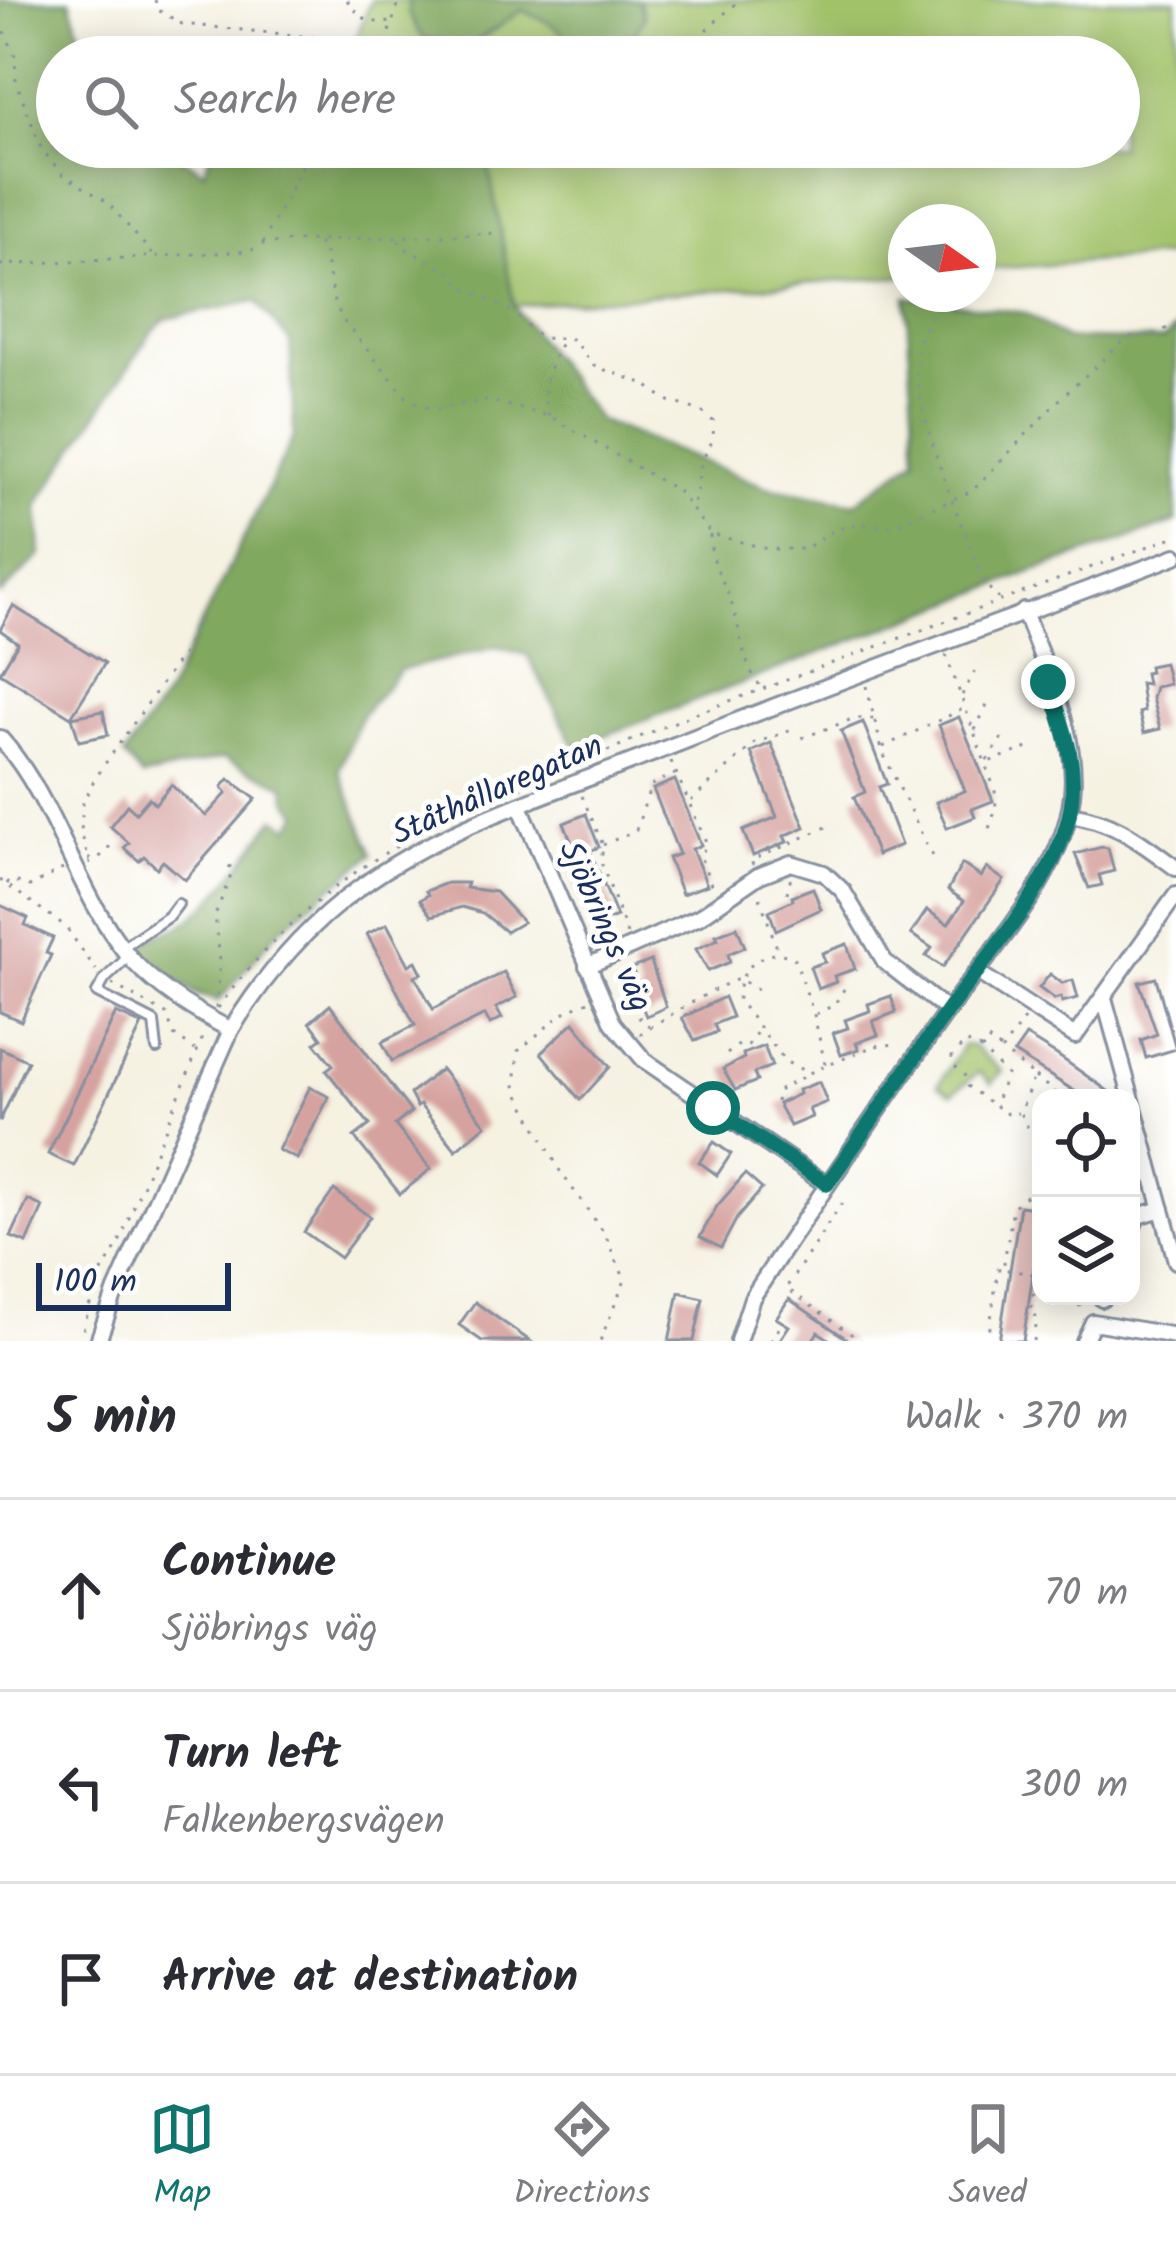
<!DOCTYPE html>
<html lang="en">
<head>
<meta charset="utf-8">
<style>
  :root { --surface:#fff; --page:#f7f7f7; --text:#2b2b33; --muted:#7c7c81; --line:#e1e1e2; --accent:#0f766e }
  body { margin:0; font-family:Kalam,sans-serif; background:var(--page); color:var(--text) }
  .controls { position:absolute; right:36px; bottom:36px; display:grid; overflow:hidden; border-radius:24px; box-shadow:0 6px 30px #0003 }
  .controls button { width:108px; height:108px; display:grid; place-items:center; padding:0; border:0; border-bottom:3px solid var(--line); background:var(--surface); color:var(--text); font:60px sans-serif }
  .compass { position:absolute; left:888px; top:204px; width:108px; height:108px; border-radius:50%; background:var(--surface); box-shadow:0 6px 30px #0003; rotate:104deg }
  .scale { position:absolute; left:36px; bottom:30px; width:195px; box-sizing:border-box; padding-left:12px; border:6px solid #1b2f5e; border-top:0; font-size:33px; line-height:42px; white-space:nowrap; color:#1b2f5e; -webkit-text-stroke:9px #fff; paint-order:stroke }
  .stop { position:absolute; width:36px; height:36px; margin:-27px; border:9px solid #0f766e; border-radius:50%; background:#fff }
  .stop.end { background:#0f766e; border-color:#fff; box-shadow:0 3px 12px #0008 }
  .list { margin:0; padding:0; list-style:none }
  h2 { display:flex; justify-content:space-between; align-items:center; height:156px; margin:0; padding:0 48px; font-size:51px }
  h2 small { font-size:39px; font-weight:400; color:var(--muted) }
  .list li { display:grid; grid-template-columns:78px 1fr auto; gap:36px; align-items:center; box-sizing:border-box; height:192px; padding:0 48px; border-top:3px solid var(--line) }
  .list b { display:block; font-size:45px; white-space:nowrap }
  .list p { margin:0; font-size:39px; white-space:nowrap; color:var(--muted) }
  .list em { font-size:39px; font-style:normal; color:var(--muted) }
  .icon { flex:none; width:66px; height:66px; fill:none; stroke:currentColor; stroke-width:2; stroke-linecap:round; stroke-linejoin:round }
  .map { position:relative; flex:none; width:1176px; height:1341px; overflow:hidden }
  .search { position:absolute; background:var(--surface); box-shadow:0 6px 30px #0003; left:36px; right:36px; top:36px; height:132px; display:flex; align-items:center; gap:30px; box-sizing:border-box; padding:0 42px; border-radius:66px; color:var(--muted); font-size:45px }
  .sheet { height:732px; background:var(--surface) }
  nav { display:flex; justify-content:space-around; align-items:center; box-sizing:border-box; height:168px; border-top:3px solid var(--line); background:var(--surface); font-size:33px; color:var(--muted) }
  nav a { display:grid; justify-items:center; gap:6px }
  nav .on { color:var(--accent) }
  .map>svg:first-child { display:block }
</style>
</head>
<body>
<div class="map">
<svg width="1176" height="1341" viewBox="0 0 1176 1341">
  <rect width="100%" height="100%" fill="#fff"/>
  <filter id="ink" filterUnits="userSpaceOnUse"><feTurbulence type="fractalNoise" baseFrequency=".00833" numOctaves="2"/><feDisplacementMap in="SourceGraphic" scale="24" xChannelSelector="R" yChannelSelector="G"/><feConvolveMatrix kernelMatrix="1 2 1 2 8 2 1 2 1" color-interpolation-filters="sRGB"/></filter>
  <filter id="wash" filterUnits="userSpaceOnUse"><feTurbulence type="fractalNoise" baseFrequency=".004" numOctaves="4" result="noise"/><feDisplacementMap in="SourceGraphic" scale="48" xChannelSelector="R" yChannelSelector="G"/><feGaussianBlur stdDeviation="2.7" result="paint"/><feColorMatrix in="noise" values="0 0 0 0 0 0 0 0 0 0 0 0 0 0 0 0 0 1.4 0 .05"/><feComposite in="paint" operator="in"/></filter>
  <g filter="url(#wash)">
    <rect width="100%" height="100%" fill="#f5f2e2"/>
    <g fill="#a2c26b" stroke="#5e7864" stroke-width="3">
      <path d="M371 0H408L409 15 467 48 522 10 551 24 590 54 644 17 639 0H1176V247L1167 256 978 270V222H906V276L514 306 485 147H1119V57H402L385 53 360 57 351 51Z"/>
      <path d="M963 1045 973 1046 1002 1071 991 1084 979 1072 952 1094 938 1085Z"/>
    </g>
    <g fill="#81a85f" stroke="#4e6c5e" stroke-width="3">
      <path d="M0 0H70L82 40 128 52 129 57H57V147H163L204 171 213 147H485L514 306 598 420 766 487 855 503 916 458 906 297 1026 313 1066 339 1163 340 1176 328V522L1029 573 575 747 527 655 497 647 400 670 362 715 339 770 373 854 279 930 219 1001 198 995 175 980 137 947C153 933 171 933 188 921 223 895 250 851 275 818L290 827 299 813 287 800 285 786 223 758 142 777 124 756 166 695 294 436 290 342 256 301 165 319 152 332 38 504 41 555 0 595Z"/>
      <path d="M408 0H639L644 17 626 50 590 54 551 24 522 10 467 48 423 38 409 15Z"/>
    </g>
    <g id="blocks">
      <g fill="#d5a29f">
        <path d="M13 606 105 663 71 717 0 673 18 643 0 630Z"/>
        <path d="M1164 663 1169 684 1155 687 1152 698 1160 729 1144 733 1139 713 1144 711 1140 683 1147 684 1145 673 1150 672 1149 666Z"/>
        <path d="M103 711 108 735 79 741 72 717Z"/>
        <path d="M959 717 993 801 972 809 975 817 947 828 936 802 965 791 939 725Z"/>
        <path d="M863 722 887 784 879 787 901 845 877 855 854 797 865 792 841 731Z"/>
        <path d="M771 743 805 827 784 836 787 842 753 856 743 831 777 817 751 752Z"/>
        <path d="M229 779 256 799 185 880 163 861 157 868 144 856 139 861 124 848 129 843 110 826 127 805 136 813 149 798 155 804 171 785 206 816 227 793 222 787Z"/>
        <path d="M675 780 701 845 692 849 707 885 682 894 668 858 679 854 653 789Z"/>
        <path d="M586 814 599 847 590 851 617 917 592 926 566 860 577 856 564 823Z"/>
        <path d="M1102 847 1108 848 1114 871 1099 875 1102 885 1089 888 1075 854Z"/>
        <path d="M962 864 981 877 987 868 1004 880 943 967 926 956 932 948 911 934 927 910 948 924 964 901 948 890Z"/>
        <path d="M447 883H467L466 888 495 892 523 922 506 932 483 913 462 907 432 916 420 900 428 895 426 891Z"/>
        <path d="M813 888 821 909 776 930 769 911 793 900 792 896Z"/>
        <path d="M0 905 28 918 25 925 53 938 46 953 51 955 21 1021 0 1012Z"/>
        <path d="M387 924 409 965 416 961 422 973 415 976 433 1009 504 972 517 997 496 1008 502 1018 490 1024 485 1015 392 1061 382 1042 415 1025 367 934Z"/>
        <path d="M737 927 745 947 728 954 730 962 708 971 696 949 718 939 716 935Z"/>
        <path d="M847 944 855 969 834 976 836 982 818 989 810 967 825 962 822 953Z"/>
        <path d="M651 961 666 1007 646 1016 637 995 641 993 632 968Z"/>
        <path d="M1050 974 1062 983 1073 980 1078 998 1062 1002 1061 997 1054 999 1039 988Z"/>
        <path d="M1156 978 1176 1049 1146 1058 1141 1040 1157 1034 1139 982Z"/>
        <path d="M891 996 896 1012 873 1021 878 1035 856 1043 859 1049 841 1055 833 1033 848 1028 845 1020 870 1011 868 1004Z"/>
        <path d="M724 997 732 1017 714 1024 717 1032 695 1041 682 1018Z"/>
        <path d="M330 1005 411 1112 395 1125 431 1169 400 1194 354 1137 370 1125 326 1070 333 1065 315 1043 322 1038 310 1022Z"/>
        <path d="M116 1013 142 1025 74 1166 48 1154Z"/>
        <path d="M574 1022 610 1067 580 1100 541 1053Z"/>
        <path d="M1026 1036 1057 1055 1118 1098H1065L1076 1092 1014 1053Z"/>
        <path d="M764 1046 772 1066 754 1073 757 1081 735 1090 723 1069 744 1058 743 1054Z"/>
        <path d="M0 1048 28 1061 0 1121Z"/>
        <path d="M441 1069 486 1125 456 1150 420 1105 417 1107 410 1094Z"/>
        <path d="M819 1082 827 1102 809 1109 812 1117 790 1126 778 1104 799 1094 798 1090Z"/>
        <path d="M310 1087 329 1097 297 1159 278 1150Z"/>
        <path d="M714 1142 731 1154 717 1175 699 1162Z"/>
        <path d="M745 1174 762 1189 737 1218 721 1248 700 1237 717 1206Z"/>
        <path d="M334 1190 370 1217 340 1258 304 1232Z"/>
        <path d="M28 1200 43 1207 27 1243 11 1237Z"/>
        <path d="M1020 1206 1041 1209V1268L1034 1267 1023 1341H999Z"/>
        <path d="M679 1292 703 1298 694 1341H669Z"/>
        <path d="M789 1299 850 1341H832L818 1332 812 1341H779L789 1326 776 1318Z"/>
        <path d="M475 1302 530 1341H482L459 1325Z"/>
      </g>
    </g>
  </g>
  <g filter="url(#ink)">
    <use href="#blocks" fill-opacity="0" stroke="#8890a0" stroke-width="3"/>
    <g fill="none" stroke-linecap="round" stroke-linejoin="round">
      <g stroke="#8890a0" stroke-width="14">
        <g id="service">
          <path d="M123 947 169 916 178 904"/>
          <path d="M128 957 105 979 97 993 154 1022 157 1049"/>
        </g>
      </g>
      <g stroke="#8890a0" stroke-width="20">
        <g id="minor">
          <path d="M0 738C56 800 74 889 127 954 152 985 196 1012 231 1030"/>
          <path d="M520 806 613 1023 644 1060 827 1185"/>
          <path d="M1069 814C1116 821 1139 841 1176 868"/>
          <path d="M587 966 699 917 758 876 791 863 824 873 843 891 885 962 948 1011"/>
          <path d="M977 972 1075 1036 1176 895"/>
          <path d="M1104 998 1176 1261"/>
          <path d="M1131 1230 1138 1216 1162 1209"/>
          <path d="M1102 1299 1103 1296"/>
          <path d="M98 1341 116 1290 231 1030C264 976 307 926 358 889 440 828 544 796 639 759 817 688 997 624 1176 556"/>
          <path d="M738 1341 752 1298 776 1261C832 1178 888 1095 946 1013 991 950 1064 874 1072 795 1079 733 1044 668 1024 611"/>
          <path d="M1084 1341 1093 1322 1176 1336"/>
        </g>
      </g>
      <g stroke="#8890a0" stroke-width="3" stroke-dasharray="3 9" stroke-linecap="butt">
        <path d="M155 0 158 10 182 24 363 42"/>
        <path d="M347 0C360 19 370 24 392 22"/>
        <path d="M0 20 15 56 16 81 41 148 61 173 107 202 155 257"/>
        <path d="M385 43 400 0"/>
        <path d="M357 57 363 42 448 57"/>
        <path d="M653 57 699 36 740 0"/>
        <path d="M399 240 401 246 451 273 463 287 508 309 541 338 572 339 594 366 645 384 666 400 701 411 713 421C715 445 709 443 702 462 697 477 699 490 692 505"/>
        <path d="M263 243 312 147"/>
        <path d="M318 243 324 249 334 302 345 323 409 400 434 410 486 400 549 416 678 491 711 534 768 549H805L834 530 858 524 892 526 972 491 1062 397 1127 338 1151 336 1176 324"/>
        <path d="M0 265 250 251 262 244 292 241 499 233"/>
        <path d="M941 294C935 311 922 328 918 345 908 404 963 528 986 585L999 599"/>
        <path d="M549 416C539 386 549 368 561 342"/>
        <path d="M710 535C710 561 721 575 730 599 742 630 740 662 762 688"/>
        <path d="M946 655 995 790 996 809 987 834"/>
        <path d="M866 686 883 753 932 856"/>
        <path d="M962 695 976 669"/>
        <path d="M975 730 989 701"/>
        <path d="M802 738 855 718 874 719"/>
        <path d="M1002 738 985 763 1028 748"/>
        <path d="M883 747 965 708"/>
        <path d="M671 761 707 844 700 856 713 889"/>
        <path d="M519 789 684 718 1176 536"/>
        <path d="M582 796 603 845 601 862 627 934"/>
        <path d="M691 801 755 743 798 728"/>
        <path d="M603 845 636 830 651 785 675 774"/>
        <path d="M88 859 99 858 111 845"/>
        <path d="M90 864 81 832 83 802 95 778 184 652 201 617"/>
        <path d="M753 865 751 861 833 824"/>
        <path d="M0 880 65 926 96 970"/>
        <path d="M7 884 10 880 31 886 63 869"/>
        <path d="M787 893 791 876"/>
        <path d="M760 898 778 951"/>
        <path d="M112 984 166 1014 174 1035 195 1050"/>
        <path d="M628 995 640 1019 649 1026"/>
        <path d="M588 1001 563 1013 518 1051 515 1088 560 1171 605 1234 625 1280 600 1341"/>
        <path d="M216 1008 220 962 215 915 232 873 229 864"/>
        <path d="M218 1008C273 931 348 868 433 827"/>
        <path d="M816 1014 834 1005 846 986"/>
        <path d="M1024 1019 1002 1050 1034 1076 1020 1113 1028 1128 1041 1134"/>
        <path d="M640 1034C657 1023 727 980 740 979L757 990"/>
        <path d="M981 1049 965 1042 952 1057V1064L964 1074 967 1086 992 1104"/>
        <path d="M1000 1049 988 1040 982 1050 1007 1075 994 1105 1007 1114 1018 1113"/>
        <path d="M727 1054 740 1044 748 1045 757 1032"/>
        <path d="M825 1064 814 1015 795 959C766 942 736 970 738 1000L786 1062 809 1073 874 1046 896 1044"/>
        <path d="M1035 1077 1063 1098"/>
        <path d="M776 1102 778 1091 808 1074"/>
        <path d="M842 1203 786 1288 861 1341"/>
        <path d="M1035 1283 1037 1275 1003 1269 1013 1207 1041 1183"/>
        <path d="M1070 1296 1083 1309"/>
        <path d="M80 1341 96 1282 118 1245 205 1032"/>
        <path d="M771 1341 781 1325"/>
        <path d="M818 1341 819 1340"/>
        <path d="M988 1341 998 1269H1002"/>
        <path d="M1034 1341 1037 1318 1031 1312 1035 1283 1041 1284"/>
      </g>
      <use href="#service" stroke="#fff" stroke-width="8"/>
      <use href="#minor" stroke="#fff" stroke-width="14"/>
    </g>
  </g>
  <g fill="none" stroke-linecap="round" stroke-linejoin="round" filter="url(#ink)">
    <path stroke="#0f766e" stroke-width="15" d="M713 1108 827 1184C868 1127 907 1068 948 1010 988 955 1054 883 1069 816 1080 768 1064 726 1048 682"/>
  </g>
  <g text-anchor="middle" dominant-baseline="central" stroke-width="10" stroke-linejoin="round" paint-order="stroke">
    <g font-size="33" fill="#1b2f5e" stroke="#fff">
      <text transform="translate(498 791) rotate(-24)">Ståthållaregatan</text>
      <text transform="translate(604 927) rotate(66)">Sjöbrings väg</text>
    </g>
  </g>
</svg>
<div class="controls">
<button><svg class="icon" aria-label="locate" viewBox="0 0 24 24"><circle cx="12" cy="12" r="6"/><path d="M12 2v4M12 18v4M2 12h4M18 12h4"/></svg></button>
<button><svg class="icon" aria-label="layers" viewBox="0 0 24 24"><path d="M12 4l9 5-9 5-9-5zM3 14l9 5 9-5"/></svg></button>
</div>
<svg class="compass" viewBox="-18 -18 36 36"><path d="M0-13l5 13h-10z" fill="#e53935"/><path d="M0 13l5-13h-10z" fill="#7c7c81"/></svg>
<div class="scale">100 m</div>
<div class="stop" style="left:713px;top:1108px"></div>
<div class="stop end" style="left:1048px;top:682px"></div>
<div class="search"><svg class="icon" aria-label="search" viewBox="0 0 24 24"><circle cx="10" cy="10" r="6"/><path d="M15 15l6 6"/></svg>Search here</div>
</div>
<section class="sheet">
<h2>5 min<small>Walk · 370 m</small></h2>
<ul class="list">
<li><svg class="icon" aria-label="ahead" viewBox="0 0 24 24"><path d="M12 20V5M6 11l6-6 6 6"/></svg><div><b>Continue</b><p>Sjöbrings väg</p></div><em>70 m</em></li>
<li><svg class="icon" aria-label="left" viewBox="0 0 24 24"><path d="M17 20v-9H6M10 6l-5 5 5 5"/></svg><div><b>Turn left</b><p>Falkenbergsvägen</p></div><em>300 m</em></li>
<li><svg class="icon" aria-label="arrive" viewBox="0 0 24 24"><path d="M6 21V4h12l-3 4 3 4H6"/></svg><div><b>Arrive at destination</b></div></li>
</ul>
</section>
<nav>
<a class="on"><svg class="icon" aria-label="map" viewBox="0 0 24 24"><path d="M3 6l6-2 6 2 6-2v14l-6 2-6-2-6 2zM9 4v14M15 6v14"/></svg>Map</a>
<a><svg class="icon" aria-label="directions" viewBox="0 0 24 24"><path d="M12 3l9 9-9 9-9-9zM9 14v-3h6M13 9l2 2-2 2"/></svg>Directions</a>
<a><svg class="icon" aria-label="saved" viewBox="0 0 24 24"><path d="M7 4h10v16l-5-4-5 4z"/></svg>Saved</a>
</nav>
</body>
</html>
